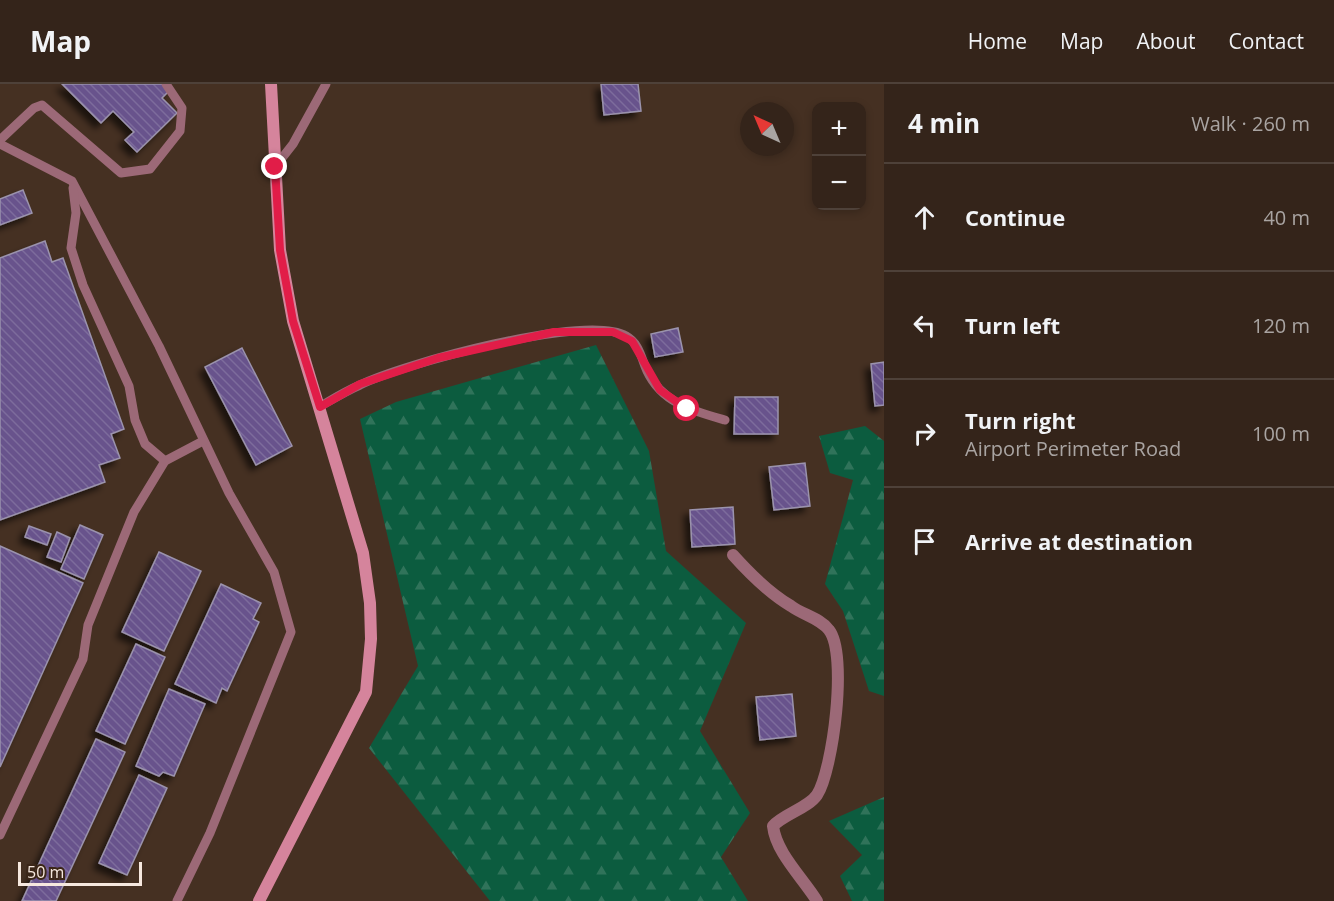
<!DOCTYPE html>
<html lang="en">
<head>
<meta charset="utf-8">
<style>
  :root { --surface:#34241a; --page:#3f3027; --text:#f1f3f6; --muted:#a9a4a2; --line:#4e4139 }
  body { margin:0; font-family:"Open Sans",sans-serif; background:var(--page); color:var(--text) }
  .controls { position:absolute; right:18px; top:18px; display:grid; overflow:hidden; border-radius:12px; box-shadow:0 3px 9px #0003 }
  .controls button { width:54px; height:54px; display:grid; place-items:center; padding:0; border:0; border-bottom:2px solid var(--line); background:var(--surface); color:var(--text); font:30px sans-serif }
  .compass { position:absolute; left:740px; top:18px; width:54px; height:54px; border-radius:50%; background:var(--surface); box-shadow:0 3px 9px #0003; rotate:316deg }
  .scale { position:absolute; left:18px; bottom:15px; width:124px; box-sizing:border-box; padding-left:6px; border:3px solid #f6e8df; border-top:0; font-size:16px; line-height:21px; white-space:nowrap; color:#f6e8df; -webkit-text-stroke:4px #3b2618; paint-order:stroke }
  .stop { position:absolute; width:18px; height:18px; margin:-14px; border:4px solid #e11d48; border-radius:50%; background:#fff }
  .stop.end { background:#e11d48; border-color:#fff; box-shadow:0 2px 6px #0008 }
  .list { margin:0; padding:0; list-style:none }
  h2 { display:flex; justify-content:space-between; align-items:center; height:78px; margin:0; padding:0 24px; font-size:26px }
  h2 small { font-size:20px; font-weight:400; color:var(--muted) }
  .list li { display:grid; grid-template-columns:39px 1fr auto; gap:18px; align-items:center; box-sizing:border-box; height:108px; padding:0 24px; border-top:2px solid var(--line) }
  .list b { display:block; font-size:22px; white-space:nowrap }
  .list p { margin:0; font-size:20px; white-space:nowrap; color:var(--muted) }
  .list em { font-size:20px; font-style:normal; color:var(--muted) }
  .icon { flex:none; width:33px; height:33px; fill:none; stroke:currentColor; stroke-width:2; stroke-linecap:round; stroke-linejoin:round }
  .map { position:relative; flex:none; width:884px; height:817px; overflow:hidden }
  header { display:flex; align-items:center; gap:36px; box-sizing:border-box; height:84px; padding:0 30px; background:var(--surface); border-bottom:2px solid var(--line) }
  header strong { font-size:28px }
  nav { display:flex; gap:33px; margin-inline-start:auto; font-size:21px }
  main { display:flex }
  aside { flex:1; background:var(--surface) }
  .map>svg:first-child { display:block }
</style>
</head>
<body>
<header>
<strong>Map</strong>
<nav><a>Home</a><a>Map</a><a>About</a><a>Contact</a></nav>
</header>
<main>
<div class="map">
<svg width="884" height="817" viewBox="0 0 884 817">
  <defs>
    <pattern id="forest-firs" width="22" height="20" patternUnits="userSpaceOnUse" patternTransform="scale(1.5)"><rect width="22" height="20" fill="#0c5c3f"/><path d="M5 1l3.5 6h-7zM16 11l3.5 6h-7z" fill="#30735a"/></pattern>
    <pattern id="building-back-hatch" width="6" height="6" patternUnits="userSpaceOnUse" patternTransform="scale(1.5)"><rect width="6" height="6" fill="#67538c"/><path d="M-1 5l2 2M0 0l6 6M5-1l2 2" fill="none" stroke="#7d6c9c"/></pattern>
    <filter id="shadow"><feDropShadow dx="-5.5" dy="5.5" stdDeviation="3" flood-color="#0009"/></filter>
  </defs>
  <rect width="100%" height="100%" fill="#453022"/>
  <g fill="url(#forest-firs)">
    <path d="M596 261 649 367 666 467 746 539 700 647 750 729 721 773 748 817H490L369 664 418 582 360 335 396 318Z"/>
    <path d="M865 342 884 357V612L869 607 843 527 825 500 853 396 830 389 819 352Z"/>
    <path d="M884 713V817H852L840 792 862 771 829 737Z"/>
  </g>
  <g fill="url(#building-back-hatch)" stroke="#9b93ad" stroke-width="1.5" filter="url(#shadow)">
    <path d="M62 0H162L169 7 162 14 177 29 137 68 125 56 134 48 113 27 101 39Z"/>
    <path d="M601 0H638L641 27 604 31Z"/>
    <path d="M23 106 32 129 0 141V115Z"/>
    <path d="M45 157 52 178 63 174 124 345 111 350 120 374 99 381 105 398 0 436V174Z"/>
    <path d="M678 244 683 268 655 273 651 250Z"/>
    <path d="M242 264 292 362 256 381 205 283Z"/>
    <path d="M884 278V321L875 322 871 280Z"/>
    <path d="M735 313H778V350H734Z"/>
    <path d="M805 379 810 422 774 426 769 383Z"/>
    <path d="M733 423 735 460 692 463 690 426Z"/>
    <path d="M80 441 103 451 84 495 61 485Z"/>
    <path d="M29 442 51 450 47 461 25 453Z"/>
    <path d="M57 448 70 454 61 478 47 473Z"/>
    <path d="M0 462 83 499 0 683Z"/>
    <path d="M159 468 201 487 164 567 122 548Z"/>
    <path d="M221 500 261 519 253 535 259 538 227 607 222 604 216 619 175 600Z"/>
    <path d="M136 560 165 573 125 660 96 647Z"/>
    <path d="M169 605 205 620 174 692 163 688 159 692 136 682Z"/>
    <path d="M792 610 796 652 760 656 756 613Z"/>
    <path d="M96 655 125 668 56 817H22Z"/>
    <path d="M139 691 167 704 127 791 99 779Z"/>
  </g>
  <g fill="none" stroke-linecap="round" stroke-linejoin="round">
    <g stroke="#9c6977" stroke-width="9">
      <path d="M0 56 34 24 42 21 121 89 150 85 180 47 182 24 166 0"/>
      <path d="M0 60 72 97 159 262 229 409 274 488 291 548 210 749 177 817"/>
      <path d="M275 83 293 60 326 0"/>
      <path d="M73 104 76 129 71 164 83 201 129 302 135 336 145 360 165 377"/>
      <path d="M319 323C333 315 346 307 360 301 402 280 587 229 626 252 640 260 641 274 647 287 662 319 693 327 725 336"/>
      <path d="M0 751 83 575 88 541 134 428 165 377 203 357"/>
    </g>
    <path stroke="#9c6977" stroke-width="12" d="M733 471C750 490 769 509 791 522 803 531 820 534 829 546 848 570 833 686 817 711 808 724 784 730 773 742 776 769 803 794 817 817"/>
    <path stroke="#d5849c" stroke-width="12" d="M259 817 366 608 371 555 370 519 363 469 293 237 280 166 271 0"/>
  </g>
  <g fill="none" stroke-linecap="round" stroke-linejoin="round">
    <path stroke="#e11d48" stroke-width="8" d="M275 83 280 166 293 237 320 323 360 300 438 274 554 248H613L632 257 660 306 687 325"/>
  </g>
</svg>
<div class="controls">
<button>+</button>
<button>−</button>
</div>
<svg class="compass" viewBox="-18 -18 36 36"><path d="M0-13l5 13h-10z" fill="#e53935"/><path d="M0 13l5-13h-10z" fill="#a9a4a2"/></svg>
<div class="scale">50 m</div>
<div class="stop" style="left:687px;top:325px"></div>
<div class="stop end" style="left:275px;top:83px"></div>
</div>
<aside>
<h2>4 min<small>Walk · 260 m</small></h2>
<ul class="list">
<li><svg class="icon" aria-label="ahead" viewBox="0 0 24 24"><path d="M12 20V5M6 11l6-6 6 6"/></svg><div><b>Continue</b></div><em>40 m</em></li>
<li><svg class="icon" aria-label="left" viewBox="0 0 24 24"><path d="M17 20v-9H6M10 6l-5 5 5 5"/></svg><div><b>Turn left</b></div><em>120 m</em></li>
<li><svg class="icon" aria-label="right" viewBox="0 0 24 24"><path d="M7 20v-9h11M14 6l5 5-5 5"/></svg><div><b>Turn right</b><p>Airport Perimeter Road</p></div><em>100 m</em></li>
<li><svg class="icon" aria-label="arrive" viewBox="0 0 24 24"><path d="M6 21V4h12l-3 4 3 4H6"/></svg><div><b>Arrive at destination</b></div></li>
</ul>
</aside>
</main>
</body>
</html>
